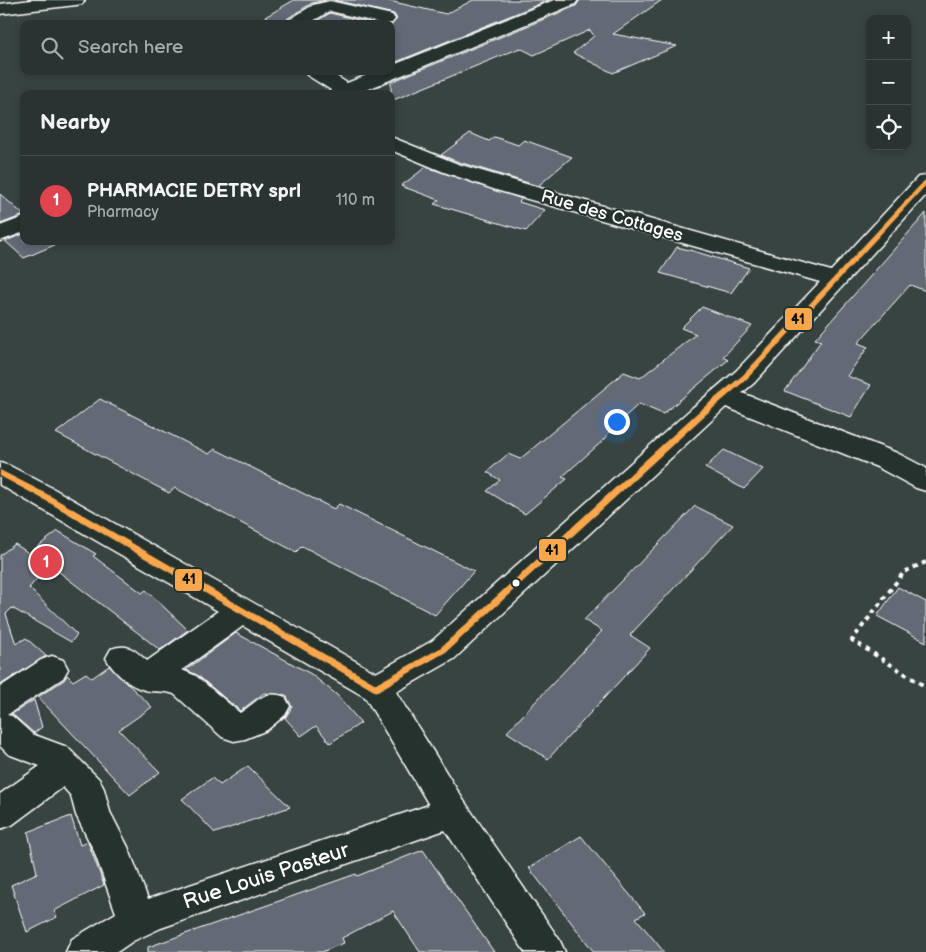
<!DOCTYPE html>
<html lang="en">
<head>
<meta charset="utf-8">
<style>
  :root { --surface:#2a3332; --page:#323b3a; --text:#f1f3f6; --muted:#a5aaac; --line:#464e4d; --accent:#ffd166 }
  body { margin:0; font-family:"Balsamiq Sans",sans-serif; background:var(--page); color:var(--text) }
  .controls { position:absolute; right:15px; top:15px; display:grid; overflow:hidden; border-radius:10px; box-shadow:0 2px 8px #0003 }
  .controls button { width:45px; height:45px; display:grid; place-items:center; padding:0; border:0; border-bottom:1px solid var(--line); background:var(--surface); color:var(--text); font:25px sans-serif }
  .you { position:absolute; left:616px; top:421px; width:18px; height:18px; margin:-12px; border:4px solid #fff; border-radius:50%; background:#1a73e8; box-shadow:0 0 0 8px #1a73e833 }
  .badge { display:grid; place-items:center; width:32px; height:32px; border-radius:50%; background:var(--accent); color:#fff; font-size:16px; font-weight:700 }
  .pin { position:absolute; translate:-50% -50%; border:2px solid #fff; box-shadow:0 1px 5px #0006 }
  .list { margin:0; padding:0; list-style:none }
  h2 { display:flex; justify-content:space-between; align-items:center; height:65px; margin:0; padding:0 20px; font-size:21px }
  h2 small { font-size:16px; font-weight:400; color:var(--muted) }
  .list li { display:grid; grid-template-columns:32px 1fr auto; gap:15px; align-items:center; box-sizing:border-box; height:90px; padding:0 20px; border-top:1px solid var(--line) }
  .list b { display:block; font-size:19px; white-space:nowrap }
  .list p { margin:0; font-size:16px; white-space:nowrap; color:var(--muted) }
  .list em { font-size:16px; font-style:normal; color:var(--muted) }
  .icon { flex:none; width:28px; height:28px; fill:none; stroke:currentColor; stroke-width:2; stroke-linecap:round; stroke-linejoin:round }
  .map { position:relative; flex:none; width:926px; height:952px; overflow:hidden }
  .search { position:absolute; background:var(--surface); box-shadow:0 2px 8px #0003; left:20px; top:20px; width:375px; height:55px; display:flex; align-items:center; gap:12px; box-sizing:border-box; padding:0 18px; border-radius:10px; color:var(--muted); font-size:19px }
  .panel { position:absolute; background:var(--surface); box-shadow:0 2px 8px #0003; left:20px; top:90px; width:375px; height:155px; border-radius:10px }
  .map>svg:first-child { display:block }
</style>
</head>
<body>
<div class="map">
<svg width="926" height="952" viewBox="0 0 926 952">
  <rect width="100%" height="100%" fill="#384442"/>
  <filter id="ink" filterUnits="userSpaceOnUse"><feTurbulence type="fractalNoise" baseFrequency=".02" numOctaves="2"/><feDisplacementMap in="SourceGraphic" scale="10" xChannelSelector="R" yChannelSelector="G"/><feConvolveMatrix kernelMatrix="1 2 1 2 8 2 1 2 1" color-interpolation-filters="sRGB"/></filter>
  <g filter="url(#ink)">
    <g fill="#636a74" stroke="#fff">
      <path d="M294 0H326L312 3 288 18 284 24 255 23Z"/>
      <path d="M334 0H385L446 14 473 0H549L391 64V25L397 19 394 14Z"/>
      <path d="M580 0H662L613 34 677 46 613 73 573 53 594 36 590 30 534 55 520 48 391 101V82L576 6Z"/>
      <path d="M330 13 374 24H312Z"/>
      <path d="M470 133 489 141 495 137 518 145 524 140 572 157 538 186 459 162 441 155Z"/>
      <path d="M426 167 522 199 519 202 545 210 526 231 434 204 439 200 401 186Z"/>
      <path d="M0 194 24 215 0 224Z"/>
      <path d="M926 213V291L910 285 858 343 868 347 847 376 871 385 851 417 785 391 821 341 815 339Z"/>
      <path d="M24 234V241H54L57 244 24 258 5 241Z"/>
      <path d="M677 247 693 251 749 268 731 293 660 273Z"/>
      <path d="M702 307 752 326 723 357 728 360 663 414 639 404 610 430 606 438 562 477 567 479 525 514 487 491 500 480 487 472 508 454 520 459 624 372 640 378 696 334 681 328Z"/>
      <path d="M100 399 209 454 215 449 334 509 339 504 474 571 435 615 302 546 296 552 175 488 169 493 56 433Z"/>
      <path d="M724 450 763 469 744 489 705 468Z"/>
      <path d="M695 506 733 525 630 635 650 648 548 759 507 732 602 631 584 620Z"/>
      <path d="M58 531 96 554 93 556 142 593 146 590 188 630 160 650 32 551Z"/>
      <path d="M15 544 48 566 29 588 77 635 71 642 12 608 6 614 16 644 26 638 46 656 0 685V555Z"/>
      <path d="M898 587 926 602V642L877 616Z"/>
      <path d="M236 633 311 674 337 695 361 723 330 743 316 726 301 736 285 718 292 707 286 695 264 693 240 711 197 675 186 670Z"/>
      <path d="M109 666 152 707 119 730 160 772 130 795 38 697 64 680 67 675 73 681 86 673 92 678Z"/>
      <path d="M34 700 42 727 34 733 12 714Z"/>
      <path d="M248 766 290 807 215 833 182 799 212 778 220 785Z"/>
      <path d="M71 816 80 845 88 842 104 885 54 911 57 917 27 932 11 885 37 873 28 832Z"/>
      <path d="M581 836 645 913 636 918 664 952H594L529 868Z"/>
      <path d="M423 850 494 952H420L393 911 342 938 344 943 322 952H148V947L356 874 357 876Z"/>
    </g>
    <g fill="none" stroke-linecap="round" stroke-linejoin="round">
      <g stroke="#fff" stroke-width="3">
        <g id="minor">
          <path d="M31 0H85L82 4 76 5 0 14V4Z"/>
          <path d="M554 0H578L575 4 356 94H328L331 90 307 75 305 71H328L347 83 377 71H391V66Z"/>
          <path d="M330 1 392 15 395 19 392 23 383 24 330 11 308 24H286L289 20 313 5Z"/>
          <path d="M391 137 458 164 512 180 831 271 918 177 926 176V195L754 383 742 393 897 453 926 468V491L916 488 877 467 726 407 454 659 396 692 464 801 559 939 565 952H525L445 830 161 928 133 941 117 952H66L72 939 116 913 94 851 76 815 71 796 63 787 12 825 0 829V794L40 766 8 754 0 746V687L41 660 52 656 63 660 68 669 63 678 7 715 12 716 32 734 67 747 99 779 104 789 110 812 128 847 148 899 429 805 365 697 243 626 182 670 196 676 240 713C258 702 263 689 285 697L290 706 285 715 267 730 245 739 234 741 222 737 174 694C166 691 158 692 150 691 132 689 114 673 106 658L111 649C129 643 134 650 147 661L218 611 0 485V463L10 466 54 489 376 673 432 641 691 409 736 371 820 282 496 190 444 172 391 150Z"/>
          <path d="M24 217V232L0 241V226Z"/>
        </g>
      </g>
      <path stroke="#fff" stroke-width="4" stroke-dasharray="4.5 4.5" stroke-linecap="butt" d="M926 562 904 572 852 640 926 687"/>
      <use href="#minor" fill="#26332d" fill-rule="evenodd"/>
      <g stroke="#26332d" stroke-width="3">
        <path id="bus-1" d="M926 180V185L747 379 703 417 446 652 376 692 41 498 0 476V470L47 494 376 684 440 648 697 413 743 375 924 181Z"/>
      </g>
      <use href="#bus-1" fill="#f9a64d" fill-rule="evenodd"/>
    </g>
  </g>
  <circle fill="#fff" stroke="#26332d" stroke-width="2" cx="516" cy="583" r="4.5"/>
  <g text-anchor="middle" dominant-baseline="central" stroke-width="4" stroke-linejoin="round" paint-order="stroke">
    <g font-size="18" fill="#fff" stroke="#26332d">
      <text transform="translate(612 216) rotate(16)">Rue des Cottages</text>
    </g>
    <g font-size="21" fill="#fff" stroke="#26332d">
      <text transform="translate(266 876) rotate(-18)">Rue Louis Pasteur</text>
    </g>
  </g>
  <g stroke="#26332d" stroke-width="2">
    <rect x="784" y="307" width="29" height="24" rx="5" fill="#f9a64d"/>
    <rect x="538" y="538" width="29" height="24" rx="5" fill="#f9a64d"/>
    <rect x="174" y="568" width="29" height="24" rx="5" fill="#f9a64d"/>
  </g>
  <g font-size="14" text-anchor="middle" font-weight="bold" fill="#111">
    <text x="798" y="324">41</text>
    <text x="552" y="555">41</text>
    <text x="189" y="584">41</text>
  </g>
</svg>
<div class="controls">
<button>+</button>
<button>−</button>
<button><svg class="icon" aria-label="locate" viewBox="0 0 24 24"><circle cx="12" cy="12" r="6"/><path d="M12 2v4M12 18v4M2 12h4M18 12h4"/></svg></button>
</div>
<div class="you"></div>
<div class="pin badge" style="left:46px;top:562px;background:#e0444e">1</div>
<div class="search"><svg class="icon" aria-label="search" viewBox="0 0 24 24"><circle cx="10" cy="10" r="6"/><path d="M15 15l6 6"/></svg>Search here</div>
<section class="panel">
<h2>Nearby<small></small></h2>
<ul class="list">
<li><span class="badge" style="background:#e0444e">1</span><div><b>PHARMACIE DETRY sprl</b><p>Pharmacy</p></div><em>110 m</em></li>
</ul>
</section>
</div>
</body>
</html>
